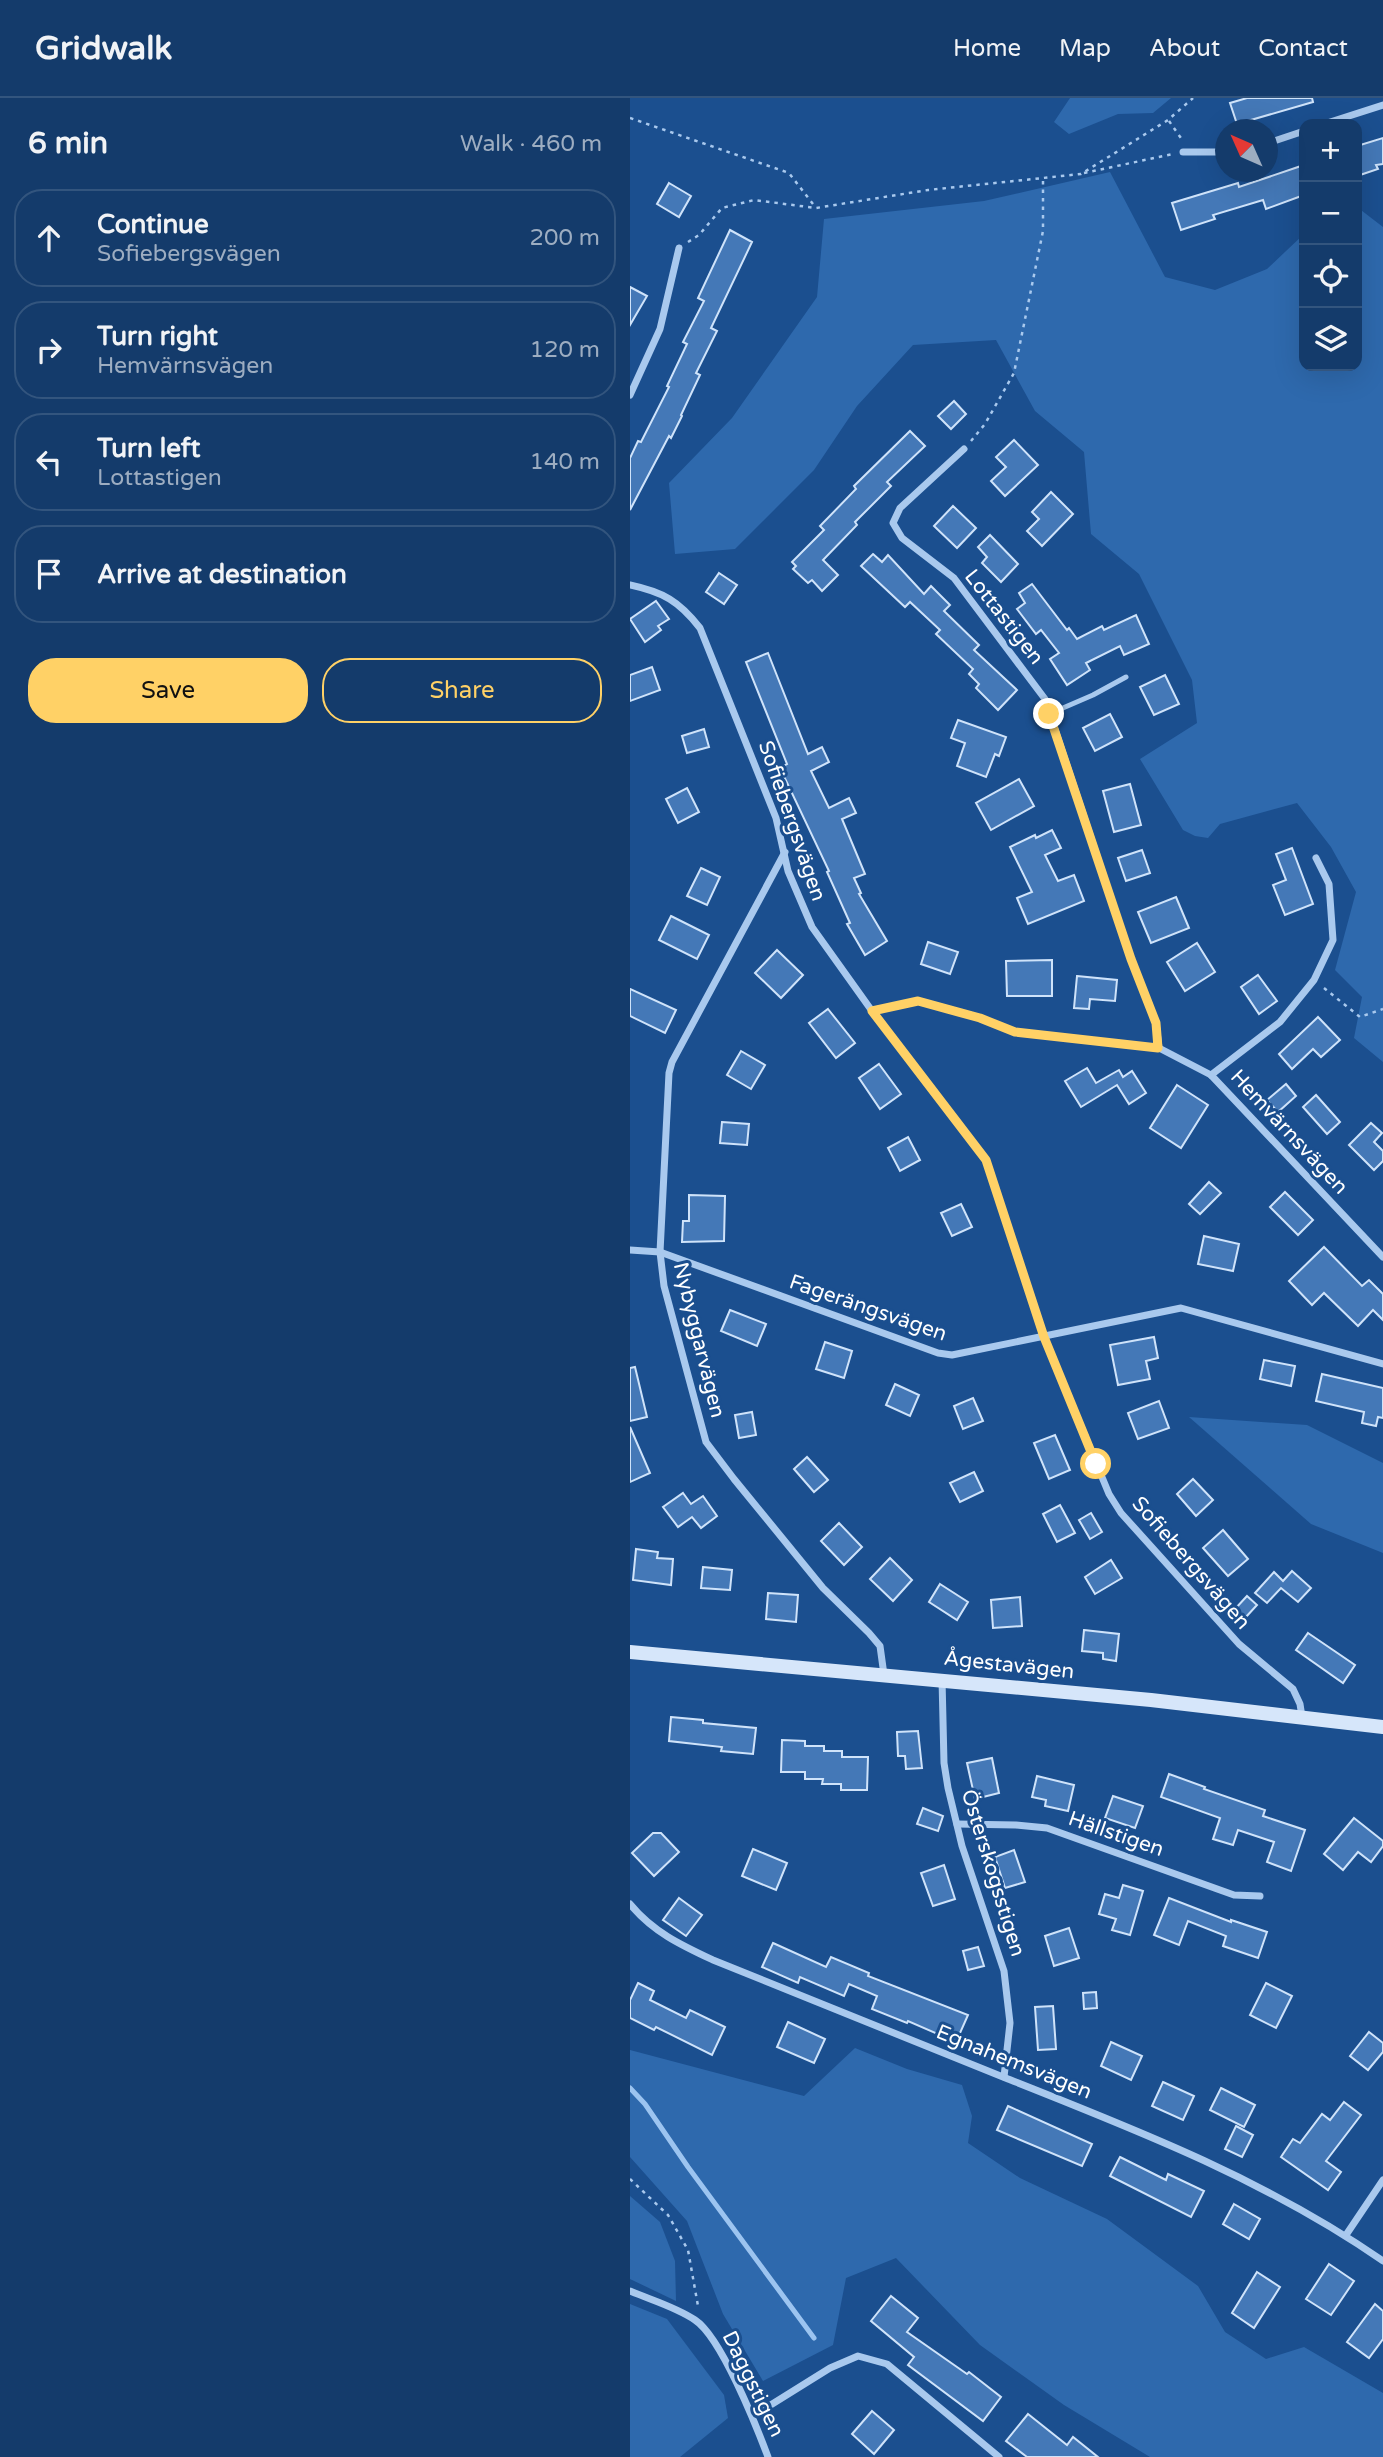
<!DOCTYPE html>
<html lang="en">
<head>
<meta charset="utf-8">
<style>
  :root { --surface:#143b6b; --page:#1d4271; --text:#f1f3f6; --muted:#9dadc1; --line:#33557e; --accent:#ffd166 }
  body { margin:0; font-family:"Varela Round",sans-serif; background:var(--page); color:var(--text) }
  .controls { position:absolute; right:21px; top:21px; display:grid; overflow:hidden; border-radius:14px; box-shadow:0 7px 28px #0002 }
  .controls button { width:63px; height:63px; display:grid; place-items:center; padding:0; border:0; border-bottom:2px solid var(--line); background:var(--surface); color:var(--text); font:35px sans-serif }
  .compass { position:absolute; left:585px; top:21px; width:63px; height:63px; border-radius:50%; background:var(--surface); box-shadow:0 7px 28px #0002; rotate:315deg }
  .stop { position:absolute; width:21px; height:21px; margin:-16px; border:5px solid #ffd166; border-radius:50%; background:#fff }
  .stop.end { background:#ffd166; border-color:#fff; box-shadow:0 2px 7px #0008 }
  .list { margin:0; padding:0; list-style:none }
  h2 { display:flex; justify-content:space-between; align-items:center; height:91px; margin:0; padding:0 28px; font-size:30px }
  h2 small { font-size:23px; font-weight:400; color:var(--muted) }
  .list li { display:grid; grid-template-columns:46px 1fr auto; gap:21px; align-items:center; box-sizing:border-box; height:98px; margin:0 14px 14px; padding:0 14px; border:2px solid var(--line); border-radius:28px }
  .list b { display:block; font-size:26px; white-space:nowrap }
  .list p { margin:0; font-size:23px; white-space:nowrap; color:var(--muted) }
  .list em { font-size:23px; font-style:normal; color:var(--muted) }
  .actions { display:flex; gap:14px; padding:21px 28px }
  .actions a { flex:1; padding:16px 0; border:2px solid var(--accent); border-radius:28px; text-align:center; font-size:24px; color:var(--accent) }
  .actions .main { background:var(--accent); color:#111 }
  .icon { flex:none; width:38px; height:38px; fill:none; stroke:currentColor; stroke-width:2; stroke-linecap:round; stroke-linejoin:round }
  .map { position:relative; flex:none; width:753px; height:2359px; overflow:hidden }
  header { display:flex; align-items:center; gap:42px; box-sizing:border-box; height:98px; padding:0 35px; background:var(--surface); border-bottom:2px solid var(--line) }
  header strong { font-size:33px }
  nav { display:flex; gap:38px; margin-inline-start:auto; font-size:24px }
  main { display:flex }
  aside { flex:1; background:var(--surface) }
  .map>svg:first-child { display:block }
</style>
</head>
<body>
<header>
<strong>Gridwalk</strong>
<nav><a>Home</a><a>Map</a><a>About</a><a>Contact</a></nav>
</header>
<main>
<aside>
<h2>6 min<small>Walk · 460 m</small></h2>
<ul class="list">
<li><svg class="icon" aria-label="ahead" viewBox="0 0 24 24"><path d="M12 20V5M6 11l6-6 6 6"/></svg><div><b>Continue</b><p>Sofiebergsvägen</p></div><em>200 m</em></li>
<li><svg class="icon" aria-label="right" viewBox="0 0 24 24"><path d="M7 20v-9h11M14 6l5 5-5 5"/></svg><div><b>Turn right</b><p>Hemvärnsvägen</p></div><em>120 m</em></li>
<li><svg class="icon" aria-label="left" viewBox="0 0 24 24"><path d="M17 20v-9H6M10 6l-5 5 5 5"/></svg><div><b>Turn left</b><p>Lottastigen</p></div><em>140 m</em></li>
<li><svg class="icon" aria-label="arrive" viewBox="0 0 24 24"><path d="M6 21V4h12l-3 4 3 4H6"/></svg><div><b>Arrive at destination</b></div></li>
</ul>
<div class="actions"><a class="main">Save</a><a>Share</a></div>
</aside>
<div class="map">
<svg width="753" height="2359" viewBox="0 0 753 2359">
  <rect width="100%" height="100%" fill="#1b4f8f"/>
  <g fill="#2e69ad">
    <path d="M440 0H541L523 15 488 16 439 36 424 24Z"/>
    <path d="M480 74 535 179 585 192 637 171 674 136V268H727V109L753 129V964L724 940 732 899 705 872 726 794 701 749 667 705 590 726 578 740 565 738 553 732 510 661 567 625 562 582 509 476 461 436 454 354 405 313 366 242 283 247 227 308 184 372 105 451 45 456 39 385 102 320 187 199 194 121 354 103Z"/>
    <path d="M559 1319 677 1327 753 1365V1455L681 1426Z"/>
    <path d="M225 1950 277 1971 332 1987 342 2018 338 2045 390 2080 477 2121 568 2188 595 2234 636 2261 674 2249 753 2295V2359H520L434 2307 350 2247 266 2160 216 2180 203 2247 133 2283 93 2216 57 2123 0 2059V1952L174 1998Z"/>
    <path d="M0 2098 30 2124 45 2163 46 2203 0 2181Z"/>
    <path d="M0 2206 37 2221 94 2297 98 2320 50 2359H0Z"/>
  </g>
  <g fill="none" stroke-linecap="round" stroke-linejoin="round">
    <path stroke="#9cc4f0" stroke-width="5" d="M0 1990 15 2006 58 2069 184 2240"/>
  </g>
  <g fill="#4478b7" stroke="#cfe3fa" stroke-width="2">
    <path d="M617 0H682L683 4 607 26 600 5Z"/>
    <path d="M753 40V66L746 67 748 71 727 78V48Z"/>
    <path d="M674 67V97L636 111 633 102 583 117 585 121 551 132 542 105 608 85 609 89Z"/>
    <path d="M39 85 61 98 49 119 27 106Z"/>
    <path d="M100 132 122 144 81 230 87 233 66 275 70 277 51 317 52 318 41 340 39 338 0 412V360L8 343 11 344 39 289 37 288 57 246 53 244 74 203 68 200Z"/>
    <path d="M0 189 17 198 0 227Z"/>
    <path d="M324 303 336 316 321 331 308 318Z"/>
    <path d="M280 333 295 348 257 384 261 388 225 424 227 427 193 462 208 477 192 493 182 482 178 485 163 471 166 468 162 464 194 432 190 428 226 391 224 388Z"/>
    <path d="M384 342 408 367 375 398 361 383 376 369 366 359Z"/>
    <path d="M421 394 443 416 412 448 397 433 409 421 402 414Z"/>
    <path d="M323 408 346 430 327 450 304 428Z"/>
    <path d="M360 437 388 466 371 484 352 465 357 459 348 449Z"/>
    <path d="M243 456 252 464 258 457 294 496 301 488 320 507 314 513 349 547 344 552 387 592 368 612 346 590 349 586 339 576 343 571 306 536 310 532 280 504 275 509 231 468Z"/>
    <path d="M89 475 107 487 94 506 76 494Z"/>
    <path d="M402 486 437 532 439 530 447 541 472 528 474 532 506 517 519 546 494 557 490 548 456 565 460 572 437 587 420 561 429 555 411 532 406 536 387 511 395 505 389 495Z"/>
    <path d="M26 503 39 521 28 528 31 532 15 544 0 521Z"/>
    <path d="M138 555 178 656 192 649 199 664 181 673 199 710 219 700 226 715 212 721 235 776 224 780 231 795 229 796 257 843 235 857 217 826 220 825 197 774 199 773 150 670 157 666 116 564Z"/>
    <path d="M22 569 30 592 0 603V577Z"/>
    <path d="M535 577 549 606 524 617 510 589Z"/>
    <path d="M480 616 492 639 465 653 453 630Z"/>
    <path d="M328 622 376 639 369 658 365 656 356 679 327 668 335 645 321 640Z"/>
    <path d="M74 631 79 649 57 655 52 638Z"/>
    <path d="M389 681 404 708 361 732 346 705Z"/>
    <path d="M500 686 511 727 484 734 473 693Z"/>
    <path d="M57 690 69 714 48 725 36 701Z"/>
    <path d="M422 732 431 750 415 757 428 783 444 777 454 803 398 826 387 800 402 794 380 749 405 737 406 740Z"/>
    <path d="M662 750 683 806 655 817 643 787 656 782 646 756Z"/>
    <path d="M512 752 520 775 496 783 488 760Z"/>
    <path d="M71 770 90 779 77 807 57 798Z"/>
    <path d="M546 799 559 830 521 845 508 814Z"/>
    <path d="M41 818 79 837 67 861 29 842Z"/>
    <path d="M298 844 328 854 320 876 291 866Z"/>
    <path d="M567 845 585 874 555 893 537 864Z"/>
    <path d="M147 852 173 877 151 900 125 875Z"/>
    <path d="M422 862V898H377L376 863Z"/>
    <path d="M628 877 647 903 629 916 611 889Z"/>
    <path d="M447 878 487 882 485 903 460 901 459 911 444 910Z"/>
    <path d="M0 891 46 912 35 935 0 918Z"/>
    <path d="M198 911 225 945 206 960 179 925Z"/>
    <path d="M688 919 710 942 691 959 683 951 662 971 649 956Z"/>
    <path d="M111 953 135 967 121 991 97 977Z"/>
    <path d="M249 966 271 996 250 1011 229 980Z"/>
    <path d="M457 970 466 985 489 972 493 979 502 973 516 995 499 1006 487 987 451 1009 435 983Z"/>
    <path d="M656 986 666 998 648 1014 637 1002Z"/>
    <path d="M547 987 578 1007 551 1050 520 1030Z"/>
    <path d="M686 997 710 1024 697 1036 673 1009Z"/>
    <path d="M92 1024 119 1026 117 1047 90 1045Z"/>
    <path d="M741 1025 752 1035 744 1044 753 1053V1063L744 1072 719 1047Z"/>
    <path d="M278 1039 290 1062 270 1073 258 1050Z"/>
    <path d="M579 1084 591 1095 570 1116 559 1106Z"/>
    <path d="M655 1094 683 1122 668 1137 640 1109Z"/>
    <path d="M59 1097 95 1098 94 1143 52 1144 53 1123H59Z"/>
    <path d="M331 1106 342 1129 322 1138 311 1115Z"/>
    <path d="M574 1138 609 1146 603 1173 568 1166Z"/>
    <path d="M694 1149 732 1188 739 1182 753 1196V1222L743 1212 728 1228 694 1195 682 1207 659 1183Z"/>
    <path d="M100 1212 136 1226 127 1248 91 1233Z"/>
    <path d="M524 1239 528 1260 516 1263 520 1281 488 1287 480 1247Z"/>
    <path d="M195 1244 222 1253 214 1280 186 1271Z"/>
    <path d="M634 1262 665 1268 661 1288 630 1281Z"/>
    <path d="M5 1269 17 1319 0 1323V1270Z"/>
    <path d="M692 1276 753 1290V1320L748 1319 746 1328 732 1325 734 1314 686 1303Z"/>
    <path d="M265 1286 289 1297 280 1318 256 1307Z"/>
    <path d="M343 1300 353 1323 333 1331 324 1308Z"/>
    <path d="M529 1303 539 1330 508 1341 498 1315Z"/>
    <path d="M122 1314 126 1337 109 1340 105 1317Z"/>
    <path d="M0 1329 20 1375 0 1384Z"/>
    <path d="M425 1337 440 1372 419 1381 404 1345Z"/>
    <path d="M177 1359 198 1382 184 1394 164 1371Z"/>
    <path d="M344 1374 353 1393 330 1404 320 1385Z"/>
    <path d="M563 1381 583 1402 566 1418 547 1396Z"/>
    <path d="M53 1395 61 1406 73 1398 87 1418 71 1430 62 1419 48 1429 33 1409Z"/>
    <path d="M430 1407 445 1435 427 1444 413 1416Z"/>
    <path d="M461 1415 472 1434 460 1441 449 1422Z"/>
    <path d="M209 1425 232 1449 214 1467 191 1443Z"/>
    <path d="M593 1432 618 1461 598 1478 573 1450Z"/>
    <path d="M6 1451 28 1454 27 1460 43 1461 41 1487 3 1482Z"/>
    <path d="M260 1460 282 1482 263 1503 240 1481Z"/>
    <path d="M481 1462 492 1480 465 1496 455 1479Z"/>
    <path d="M73 1469 102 1472 100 1492 71 1490Z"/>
    <path d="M662 1473 681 1490 668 1504 651 1490 637 1505 625 1495 644 1474 653 1483Z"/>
    <path d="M310 1486 338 1504 327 1522 299 1504Z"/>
    <path d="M138 1495 168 1497 166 1524 136 1521Z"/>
    <path d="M617 1498 627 1507 615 1520 605 1511Z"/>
    <path d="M390 1499 392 1528 363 1530 361 1502Z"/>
    <path d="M454 1532 489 1536 486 1563 473 1561V1555L452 1553Z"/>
    <path d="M678 1535 725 1567 713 1585 666 1552Z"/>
    <path d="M41 1619 73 1622V1625L126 1630 123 1656 91 1653 92 1649 39 1643Z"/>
    <path d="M288 1633 292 1670 276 1671 275 1658H268L267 1634Z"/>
    <path d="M152 1642 175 1643V1648H194V1653H212V1659H238L237 1692H211V1686H192L193 1681H175V1674H151Z"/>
    <path d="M362 1660 369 1695 345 1701 337 1665Z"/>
    <path d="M539 1676 575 1689 574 1691 635 1712 633 1718 675 1732 661 1773 637 1764 644 1744 608 1732 603 1747 583 1741 590 1720 531 1699Z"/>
    <path d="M407 1678 444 1687 438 1713 415 1708 416 1702 402 1699Z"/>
    <path d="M483 1698 513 1708 505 1730 475 1720Z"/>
    <path d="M293 1710 313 1718 308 1733 287 1726Z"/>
    <path d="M724 1720 753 1743V1748L741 1764 728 1754 713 1772 694 1756Z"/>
    <path d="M23 1735H31L49 1754 24 1778 2 1755Z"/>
    <path d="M123 1751 157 1765 146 1792 112 1778Z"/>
    <path d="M384 1752 395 1784 375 1790 365 1759Z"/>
    <path d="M314 1767 325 1801 303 1808 291 1775Z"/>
    <path d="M493 1787 513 1793 500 1837 482 1832 486 1821 469 1816 475 1796 489 1800Z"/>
    <path d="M49 1800 72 1817 56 1838 33 1822Z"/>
    <path d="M539 1800 601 1824V1822L637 1834 628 1860 593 1848 596 1838 558 1823 549 1847 524 1837Z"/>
    <path d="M439 1830 449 1860 424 1868 415 1838Z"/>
    <path d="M143 1845 196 1869 201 1859 239 1875 238 1878 338 1917 326 1944 278 1923 277 1925 242 1911 247 1898 219 1886 214 1898 170 1879 168 1885 132 1869Z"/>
    <path d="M348 1849 354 1868 338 1872 333 1853Z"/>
    <path d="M8 1885 24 1893 20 1902 56 1920 60 1912 95 1929 82 1957 26 1929 24 1932 0 1920V1902Z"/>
    <path d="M636 1885 662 1898 646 1930 620 1917Z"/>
    <path d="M466 1894 467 1910 454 1911 453 1895Z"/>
    <path d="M423 1908 426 1951 408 1952 405 1909Z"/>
    <path d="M158 1924 195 1941 184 1965 147 1949Z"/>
    <path d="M739 1934 753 1945V1954L738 1972 720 1958Z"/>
    <path d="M481 1944 512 1958 501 1982 471 1968Z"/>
    <path d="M533 1984 564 1998 553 2022 522 2008Z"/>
    <path d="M591 1990 625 2007 614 2029 580 2012Z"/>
    <path d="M714 2004 731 2017 696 2063 711 2074 698 2092 651 2059 663 2041 670 2045 692 2016 700 2022Z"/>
    <path d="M378 2008 462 2046 452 2068 367 2032Z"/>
    <path d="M606 2028 623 2037 612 2059 595 2051Z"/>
    <path d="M490 2059 536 2082 538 2076 574 2093 561 2119 480 2078Z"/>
    <path d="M604 2106 630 2121 619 2141 593 2126Z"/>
    <path d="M699 2166 724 2183 701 2217 676 2201Z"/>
    <path d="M627 2174 650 2189 624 2230 602 2215Z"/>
    <path d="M261 2198 288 2220 277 2234 337 2276 339 2274 371 2299 353 2323 278 2267 284 2259 241 2223Z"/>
    <path d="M745 2206 753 2213V2241L739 2260 717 2244Z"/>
    <path d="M242 2313 264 2332 244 2356 222 2336Z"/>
    <path d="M398 2316 437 2347 443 2339 468 2359H397L376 2343Z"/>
  </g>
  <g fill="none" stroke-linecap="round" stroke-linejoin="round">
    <g stroke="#a9c9ee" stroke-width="2.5" stroke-dasharray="3.5 5" stroke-linecap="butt">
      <path d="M0 20 159 75 186 110"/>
      <path d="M539 23 553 43"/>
      <path d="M454 75 543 56"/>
      <path d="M58 144 69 137 92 110 124 102 186 110 298 92 451 76 538 22 563 0"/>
      <path d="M341 343 355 326 384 275 413 133V79"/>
      <path d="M694 890 730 919 753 911"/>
      <path d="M0 2081 38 2117 58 2152 68 2208"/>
    </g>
    <path stroke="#a9c9ee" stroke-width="5" d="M419 616 463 597 496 579"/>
    <g stroke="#a9c9ee" stroke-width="7">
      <path d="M694 26 753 7"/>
      <path d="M638 45 674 33"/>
      <path d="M553 54H596"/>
      <path d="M0 297 30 231 49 150"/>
      <path d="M334 351 270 410 263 425 272 440 324 480 415 601 501 861 526 925 529 950"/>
      <path d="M0 487C33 494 49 503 70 530L146 720 158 773 182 829 242 913 356 1062 414 1239 479 1396 491 1415 609 1546 663 1591 670 1606 672 1619"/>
      <path d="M155 754 42 964 39 975 30 1154 34 1188 76 1344 104 1381 193 1490 239 1535 250 1548 254 1577"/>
      <path d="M242 913 288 903 350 920 385 934 529 950 581 977 753 1159"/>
      <path d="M581 977 650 924 684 882 703 842 699 786 686 760"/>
      <path d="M0 1152 30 1154 308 1255 322 1257 551 1210 753 1266"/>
      <path d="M312 1581 314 1665 318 1690 332 1748 374 1873 380 1925 374 1979"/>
      <path d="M327 1726 386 1727 417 1730 604 1797 630 1798"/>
      <path d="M0 1806C23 1834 51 1847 83 1862 181 1902 279 1942 378 1981 507 2032 638 2083 753 2163"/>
      <path d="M716 2137 753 2082"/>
      <path d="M0 2193C21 2202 46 2209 65 2222 91 2239 126 2327 138 2359"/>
      <path d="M123 2318 200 2270 228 2258 257 2266 369 2359"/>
    </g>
    <path stroke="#d6e6fa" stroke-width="14" d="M0 1554 521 1602 753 1629"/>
  </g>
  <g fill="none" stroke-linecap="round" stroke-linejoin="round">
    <path stroke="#ffd166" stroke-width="9" d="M419 616 501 861 526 925 528 950 385 934 350 920 288 903 242 913 356 1062 414 1239 466 1366"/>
  </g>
  <g text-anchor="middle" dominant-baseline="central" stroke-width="6" stroke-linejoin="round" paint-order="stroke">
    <g font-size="21" fill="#fff" stroke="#1b4f8f">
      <text transform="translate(374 519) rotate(52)">Lottastigen</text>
      <text transform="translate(162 723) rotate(71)">Sofiebergsvägen</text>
      <text transform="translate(659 1034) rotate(47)">Hemvärnsvägen</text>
      <text transform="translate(238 1210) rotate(19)">Fagerängsvägen</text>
      <text transform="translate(69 1242) rotate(76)">Nybyggarvägen</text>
      <text transform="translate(561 1465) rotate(49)">Sofiebergsvägen</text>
      <text transform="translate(379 1567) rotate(6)">Ågestavägen</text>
      <text transform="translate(486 1736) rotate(19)">Hällstigen</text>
      <text transform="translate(363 1775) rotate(73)">Österskogsstigen</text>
      <text transform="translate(384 1964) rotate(22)">Egnahemsvägen</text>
      <text transform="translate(123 2286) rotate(64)">Daggstigen</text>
    </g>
  </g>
</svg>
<div class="controls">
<button>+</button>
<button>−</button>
<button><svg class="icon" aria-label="locate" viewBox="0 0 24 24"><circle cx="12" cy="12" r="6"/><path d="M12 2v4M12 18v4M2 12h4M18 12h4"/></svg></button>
<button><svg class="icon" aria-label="layers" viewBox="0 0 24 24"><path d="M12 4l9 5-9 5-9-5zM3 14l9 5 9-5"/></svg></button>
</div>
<svg class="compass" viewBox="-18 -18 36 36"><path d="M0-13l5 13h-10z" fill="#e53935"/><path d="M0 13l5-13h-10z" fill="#9dadc1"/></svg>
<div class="stop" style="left:466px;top:1366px"></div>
<div class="stop end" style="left:419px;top:616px"></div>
</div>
</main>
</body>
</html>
